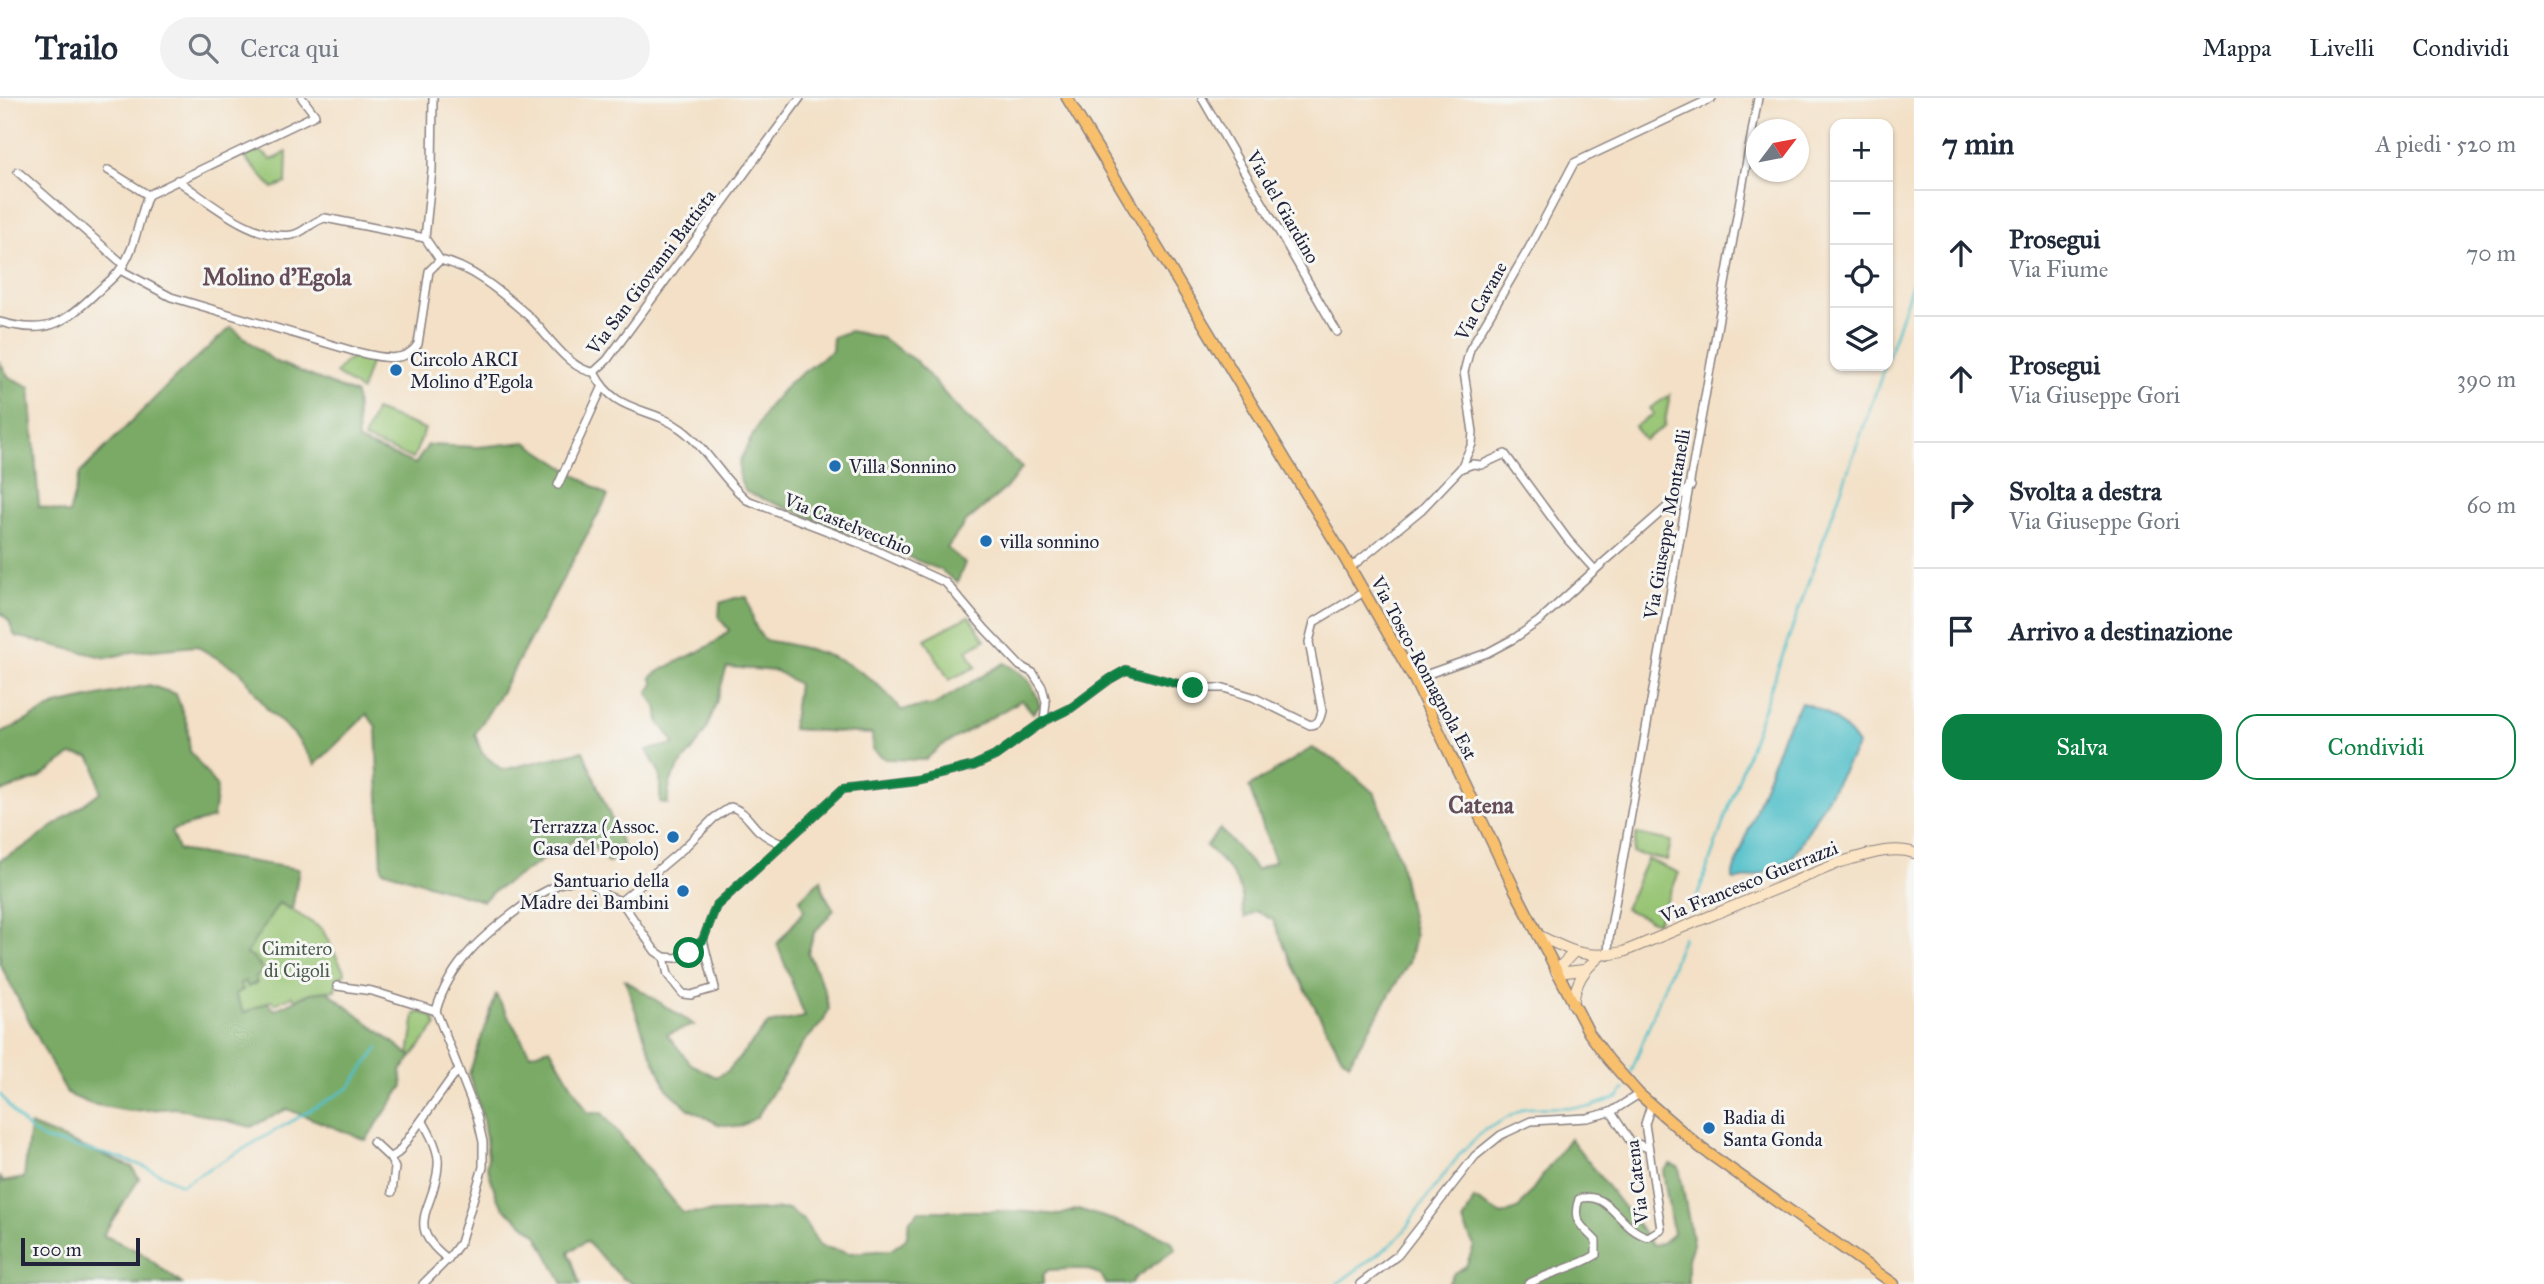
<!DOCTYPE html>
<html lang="it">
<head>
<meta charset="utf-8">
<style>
  :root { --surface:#fff; --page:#f2f2f3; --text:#1f2937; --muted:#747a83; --line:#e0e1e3; --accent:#0b8043 }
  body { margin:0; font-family:"IM FELL Great Primer",serif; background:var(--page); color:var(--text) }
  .controls { position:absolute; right:21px; top:21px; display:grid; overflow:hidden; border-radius:14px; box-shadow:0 2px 5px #0004 }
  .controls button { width:63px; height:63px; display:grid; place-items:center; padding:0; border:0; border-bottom:2px solid var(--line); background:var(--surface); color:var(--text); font:35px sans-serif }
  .compass { position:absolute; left:1746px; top:21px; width:63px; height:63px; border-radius:50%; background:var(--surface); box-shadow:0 2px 5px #0004; rotate:58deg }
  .scale { position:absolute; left:21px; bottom:18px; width:119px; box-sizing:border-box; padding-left:7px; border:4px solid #22223b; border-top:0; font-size:19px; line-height:24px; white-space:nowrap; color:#22223b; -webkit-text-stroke:5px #f6f6f2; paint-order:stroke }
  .stop { position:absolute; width:21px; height:21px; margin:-16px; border:5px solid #0b8043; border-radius:50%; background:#fff }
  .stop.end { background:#0b8043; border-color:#fff; box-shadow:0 2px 7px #0008 }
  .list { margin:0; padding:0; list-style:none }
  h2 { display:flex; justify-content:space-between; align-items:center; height:91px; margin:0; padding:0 28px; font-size:30px }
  h2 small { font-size:23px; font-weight:400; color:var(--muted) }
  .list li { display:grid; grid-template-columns:46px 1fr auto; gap:21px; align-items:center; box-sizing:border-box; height:126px; padding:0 28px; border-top:2px solid var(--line) }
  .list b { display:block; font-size:26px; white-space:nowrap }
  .list p { margin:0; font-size:23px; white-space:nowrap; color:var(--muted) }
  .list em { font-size:23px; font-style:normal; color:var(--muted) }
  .actions { display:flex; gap:14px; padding:21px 28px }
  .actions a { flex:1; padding:16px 0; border:2px solid var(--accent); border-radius:21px; text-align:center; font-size:24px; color:var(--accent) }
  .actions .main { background:var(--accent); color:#fff }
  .icon { flex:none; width:38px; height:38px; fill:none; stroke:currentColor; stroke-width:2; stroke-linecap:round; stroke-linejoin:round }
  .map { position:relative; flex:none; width:1914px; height:1186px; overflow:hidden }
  header { display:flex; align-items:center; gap:42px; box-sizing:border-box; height:98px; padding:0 35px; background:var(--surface); border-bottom:2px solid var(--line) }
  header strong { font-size:33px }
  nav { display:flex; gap:38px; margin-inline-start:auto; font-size:24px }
  .search { width:490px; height:63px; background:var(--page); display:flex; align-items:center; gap:18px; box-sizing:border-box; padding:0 24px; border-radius:38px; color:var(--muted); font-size:26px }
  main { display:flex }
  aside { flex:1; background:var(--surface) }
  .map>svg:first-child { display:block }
</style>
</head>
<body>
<header>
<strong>Trailo</strong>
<div class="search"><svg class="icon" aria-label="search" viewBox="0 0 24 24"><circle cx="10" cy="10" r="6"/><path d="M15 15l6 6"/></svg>Cerca qui</div>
<nav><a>Mappa</a><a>Livelli</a><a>Condividi</a></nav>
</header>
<main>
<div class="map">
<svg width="1914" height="1186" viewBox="0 0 1914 1186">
  <rect width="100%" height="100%" fill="#f6f6f2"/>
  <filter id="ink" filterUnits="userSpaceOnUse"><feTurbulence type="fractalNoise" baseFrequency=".0143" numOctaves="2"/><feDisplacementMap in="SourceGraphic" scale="14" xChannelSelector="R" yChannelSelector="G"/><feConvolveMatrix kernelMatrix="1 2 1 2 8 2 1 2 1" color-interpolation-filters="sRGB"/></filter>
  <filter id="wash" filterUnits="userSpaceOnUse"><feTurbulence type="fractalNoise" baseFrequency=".00686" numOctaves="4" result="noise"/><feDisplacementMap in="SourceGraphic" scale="28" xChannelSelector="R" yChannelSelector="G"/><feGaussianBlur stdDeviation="1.57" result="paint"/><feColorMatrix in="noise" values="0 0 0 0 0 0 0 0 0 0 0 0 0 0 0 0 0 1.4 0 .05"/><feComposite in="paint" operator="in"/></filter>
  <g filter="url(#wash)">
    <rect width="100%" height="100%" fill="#f3e0c6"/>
    <g fill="#98c574" stroke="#5d7458" stroke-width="2">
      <path d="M259 52 272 62 287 54 286 85 273 90 244 59Z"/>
      <path d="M354 258 371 262 361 293 336 275 344 265Z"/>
      <path d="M1670 297 1664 329 1644 342 1635 328 1654 316 1650 310Z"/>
      <path d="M375 312 425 331 413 361 364 341Z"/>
      <path d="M969 518 985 542 967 552 976 569 949 582 925 541Z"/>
      <path d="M1636 736 1671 743 1667 762 1633 755Z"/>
      <path d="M1647 761 1679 775 1657 825 1625 811Z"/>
      <path d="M279 804 322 831 345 875 337 882 335 892 311 895 296 901 292 898 275 906 272 902 244 916 234 896 242 892 240 885 245 883 248 889 257 885 255 879 260 866 246 856Z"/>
      <path d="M422 914 434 920 436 928 412 958 409 957 415 916Z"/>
    </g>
    <g fill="#7aaa66" stroke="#4e6650" stroke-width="2">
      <path d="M231 229 274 263 356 296 358 343 415 366 428 347 478 349 526 344 608 398 502 593 475 636 482 655 502 672 583 653 624 751 608 765 582 737 491 795 483 803 382 772 376 629 367 616 315 667 294 636 267 611 241 574 196 548 132 554 107 560 15 538 9 523 0 514V265L9 279 30 289 39 408 69 416 80 375 179 276Z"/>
      <path d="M850 233 882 240 917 264 958 311 1022 370 1006 390 965 425 947 450 965 465 957 485 941 472 746 394C739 384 738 374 740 362L767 310 789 285 832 253 833 239Z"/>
      <path d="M747 499C754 519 750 523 764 542 821 551 864 564 901 612L934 607 1004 565C1027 578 1032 582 1040 608L1033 615 1022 602 940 649 925 662 885 661 873 652 872 636 792 631 798 586 776 573 727 569C720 589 716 611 706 631 692 662 666 669 668 706L660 704V676L647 652 675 646 659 624 658 612 648 595 654 586 651 579C675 560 709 555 729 532L719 520 720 505 735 500Z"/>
      <path d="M149 587 176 596 187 626 190 653 217 689 213 720 171 733 178 752 299 771 292 812 279 805 246 856 254 860 264 874 255 879 257 884 248 889 245 883 240 885 243 892 235 896 244 915 268 904 274 912 311 895 327 893 412 959 401 973 403 988 366 1042 287 1011 251 1029 177 1010 129 1013 91 1006 67 996 0 866V762L28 747 100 694 95 668 89 659 71 657 39 680 0 694V636L56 607Z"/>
      <path d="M1312 650 1340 665 1375 696 1399 760 1415 838 1409 864 1349 965 1342 959 1297 876 1273 822 1256 813 1245 820C1240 809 1244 808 1242 799 1238 777 1221 762 1206 748L1220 731 1257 772 1275 763 1249 689Z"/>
      <path d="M821 781 824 795 834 812 814 835 808 855 824 891 829 911 823 924 804 944 757 1019 739 1029 718 1026 689 1011 667 991 647 946 625 882 694 927 667 936 691 966 716 979 728 973 768 926 805 919 777 846 804 813 800 801Z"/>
      <path d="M496 897 530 956 550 950 588 1015H602L683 1115 789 1111 804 1123 820 1148 849 1155 891 1152 906 1141 910 1122 919 1113H1017L1060 1117 1078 1111 1152 1134 1171 1143 1176 1151 1135 1180 1131 1186H1106C1099 1165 1065 1172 1048 1172L1043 1177V1186H634L622 1180 586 1143 569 1154 580 1186H563L537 1137 504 1110 497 1100 487 1068 488 1058 483 1021 469 976Z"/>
      <path d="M30 1027 132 1069 139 1081 103 1137 140 1154 182 1186H0V1079L3 1084 24 1080Z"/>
      <path d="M1570 1040 1653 1147 1662 1145 1673 1136 1663 1073 1670 1066 1679 1069 1693 1146 1688 1161V1186H1448L1454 1175 1466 1168 1474 1148 1463 1124 1474 1101 1502 1117 1519 1110Z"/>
    </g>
    <path fill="#52c0c9" stroke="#3a7182" stroke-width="2" d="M1801 605C1823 609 1846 628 1858 647L1793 759C1777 770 1752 782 1733 782V775L1783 636Z"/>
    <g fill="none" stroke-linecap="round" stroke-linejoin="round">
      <g stroke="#52c0c9" stroke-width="2.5">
        <path d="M1888 259 1914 180"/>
        <path d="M1692 813 1885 268"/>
        <path d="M1631 975 1683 839"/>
        <path d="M0 996C13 1014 25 1032 46 1042 93 1053 139 1061 181 1087L349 990 378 950"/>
        <path d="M1337 1186 1394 1144 1406 1131 1416 1114 1460 1056 1483 1033 1525 1010 1590 1009 1618 999 1624 991"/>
      </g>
    </g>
  </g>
  <g filter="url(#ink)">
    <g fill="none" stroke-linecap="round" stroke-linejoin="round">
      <g stroke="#8a8180" stroke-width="10">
        <g id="street">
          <path d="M433 0 432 72 425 140 440 162"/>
          <path d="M1202 0 1337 234"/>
          <path d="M108 72 148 97"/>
          <path d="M18 74 123 166"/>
          <path d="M177 82C207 102 253 143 292 137 304 135 312 123 325 120L425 140"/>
          <path d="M440 162C470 168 501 194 524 214 543 229 568 273 594 274L607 262 800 0"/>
          <path d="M120 172 171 199 353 253C375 258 405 268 418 246L429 173 440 162"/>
          <path d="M0 224C46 237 62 227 96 195 103 188 113 181 119 173 136 152 138 121 148 97L315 17 302 0"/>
          <path d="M594 274C615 317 649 307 681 331 707 350 722 381 747 402L864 447 946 485 985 531 1020 568 1033 575 1042 589 1046 604 1044 623"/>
          <path d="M1462 370 1473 366 1481 367 1505 356 1568 442 1595 472"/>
          <path d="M558 387 602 290"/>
          <path d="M1350 470 1421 412 1461 370 1472 346 1473 334 1464 274 1470 251 1529 150 1574 65 1712 0"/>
          <path d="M1414 581 1487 555 1515 540 1539 523 1595 472 1691 388"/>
          <path d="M531 801 559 786 580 781 588 782 607 798 621 803 655 853 664 859 676 860 689 855 703 842 716 808 843 691 916 682 973 668 995 658 1044 623 1071 610 1110 581 1126 572 1193 590H1224L1253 599 1310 627C1319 626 1320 621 1322 613L1309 544 1314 524 1364 494"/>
          <path d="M621 803 684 750 714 720 731 709C745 713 748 722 758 732 766 739 774 743 784 747"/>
          <path d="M1608 858 1609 840 1758 0"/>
          <path d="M664 859 668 877 683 896 691 897 715 890 703 842"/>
          <path d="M337 888 372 893 436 913"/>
          <path d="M1611 1014 1630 1043 1648 1050"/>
          <path d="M422 1022C429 1034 440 1053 438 1068 435 1112 402 1126 448 1161"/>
          <path d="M373 1044 390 1060"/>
          <path d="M392 1094 395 1070 390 1060 398 1055 453 978 459 973"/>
          <path d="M423 1186 448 1161 460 1145 483 1069V1044L477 1018 436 913C450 863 487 834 527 805"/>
          <path d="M1360 1186 1398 1157 1475 1058 1501 1037 1531 1023 1587 1020 1611 1014 1639 996"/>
          <path d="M1528 1186C1550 1174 1575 1170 1596 1157V1143C1582 1128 1571 1123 1579 1101 1610 1091 1618 1131 1648 1139L1661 1131 1645 1026 1651 1007"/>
        </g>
      </g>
      <g stroke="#8a8180" stroke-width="12">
        <g id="secondary">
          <path d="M1538 837C1570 853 1587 862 1623 854L1841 764C1863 758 1892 747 1914 755"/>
          <path d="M1556 873 1573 855"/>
          <path d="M1557 875 1584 872"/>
          <path d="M1573 906C1576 884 1582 874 1599 859"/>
        </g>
      </g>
      <g stroke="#8a8180" stroke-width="13">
        <path id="primary" d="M1067 0 1340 452 1414 581 1515 792 1589 935 1609 962 1639 996 1701 1050 1894 1186"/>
      </g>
      <use href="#street" stroke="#fff" stroke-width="7"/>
      <use href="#secondary" stroke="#fce5c4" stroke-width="10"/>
      <use href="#primary" stroke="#f8bf6c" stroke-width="10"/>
    </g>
  </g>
  <g fill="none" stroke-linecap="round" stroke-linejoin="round" filter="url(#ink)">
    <path stroke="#0b8043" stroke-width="9" d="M689 855 703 842 716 808 843 691 916 682 973 668 995 658 1044 623 1071 610 1110 581 1126 572 1193 590"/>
  </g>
  <g fill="#1f6fb2" stroke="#f6f6f2" stroke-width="2.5">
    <circle cx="396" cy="272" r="7"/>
    <circle cx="835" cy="368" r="7"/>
    <circle cx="986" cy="443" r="7"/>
    <circle cx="673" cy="739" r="7"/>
    <circle cx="683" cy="793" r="7"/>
    <circle cx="1709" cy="1030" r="7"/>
  </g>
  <g text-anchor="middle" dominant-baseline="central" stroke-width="6" stroke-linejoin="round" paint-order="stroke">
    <g font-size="19" fill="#22223b" stroke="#f6f6f2">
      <text transform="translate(1283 109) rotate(60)">Via del Giardino</text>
      <text transform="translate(651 174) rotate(-53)">Via San Giovanni Battista</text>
      <text transform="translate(1481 203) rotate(-61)">Via Cavane</text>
      <text transform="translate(848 426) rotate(22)">Via Castelvecchio</text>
      <text transform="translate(1667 426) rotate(-80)">Via Giuseppe Montanelli</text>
      <text transform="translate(1424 570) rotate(62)">Via Tosco-Romagnola Est</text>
      <text transform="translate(1749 784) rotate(-22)">Via Francesco Guerrazzi</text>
      <text transform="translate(1637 1084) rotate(-97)">Via Catena</text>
    </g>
    <g font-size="19" fill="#22223b" stroke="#f6f6f2" text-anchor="start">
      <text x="410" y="261">Circolo ARCI<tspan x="410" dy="22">Molino d'Egola</tspan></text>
      <text x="849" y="368">Villa Sonnino</text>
      <text x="1000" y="443">villa sonnino</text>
      <text x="659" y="728" text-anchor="end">Terrazza ( Assoc.<tspan x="659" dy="22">Casa del Popolo)</tspan></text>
      <text x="669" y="782" text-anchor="end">Santuario della<tspan x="669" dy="22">Madre dei Bambini</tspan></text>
      <text x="1723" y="1019">Badia di<tspan x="1723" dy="22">Santa Gonda</tspan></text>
    </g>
    <g font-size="19" fill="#4b5b4f" stroke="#f6f6f2">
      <text x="297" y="850">Cimitero<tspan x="297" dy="22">di Cigoli</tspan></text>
    </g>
    <g font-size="23" font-weight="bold" fill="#644c59" stroke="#f6f6f2">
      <text x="277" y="179">Molino d'Egola</text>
      <text x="1481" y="707">Catena</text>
    </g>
  </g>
</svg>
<div class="controls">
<button>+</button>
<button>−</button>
<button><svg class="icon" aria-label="locate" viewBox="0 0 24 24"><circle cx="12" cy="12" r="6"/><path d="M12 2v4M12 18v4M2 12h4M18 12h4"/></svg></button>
<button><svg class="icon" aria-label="layers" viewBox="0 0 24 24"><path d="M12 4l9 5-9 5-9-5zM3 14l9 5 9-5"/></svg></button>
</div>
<svg class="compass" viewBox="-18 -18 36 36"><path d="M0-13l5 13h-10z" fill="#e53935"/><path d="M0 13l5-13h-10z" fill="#747a83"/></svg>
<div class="scale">100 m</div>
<div class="stop" style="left:689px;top:855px"></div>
<div class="stop end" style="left:1193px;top:590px"></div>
</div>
<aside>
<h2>7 min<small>A piedi · 520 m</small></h2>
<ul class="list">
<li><svg class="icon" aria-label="ahead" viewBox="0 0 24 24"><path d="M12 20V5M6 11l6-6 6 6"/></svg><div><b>Prosegui</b><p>Via Fiume</p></div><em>70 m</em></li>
<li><svg class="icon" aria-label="ahead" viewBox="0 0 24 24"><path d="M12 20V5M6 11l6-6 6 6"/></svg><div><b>Prosegui</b><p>Via Giuseppe Gori</p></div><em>390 m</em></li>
<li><svg class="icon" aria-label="right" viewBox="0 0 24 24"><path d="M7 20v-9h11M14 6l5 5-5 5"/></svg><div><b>Svolta a destra</b><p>Via Giuseppe Gori</p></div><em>60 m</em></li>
<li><svg class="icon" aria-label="arrive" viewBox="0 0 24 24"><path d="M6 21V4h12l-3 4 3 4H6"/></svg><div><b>Arrivo a destinazione</b></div></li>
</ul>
<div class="actions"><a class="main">Salva</a><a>Condividi</a></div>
</aside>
</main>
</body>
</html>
